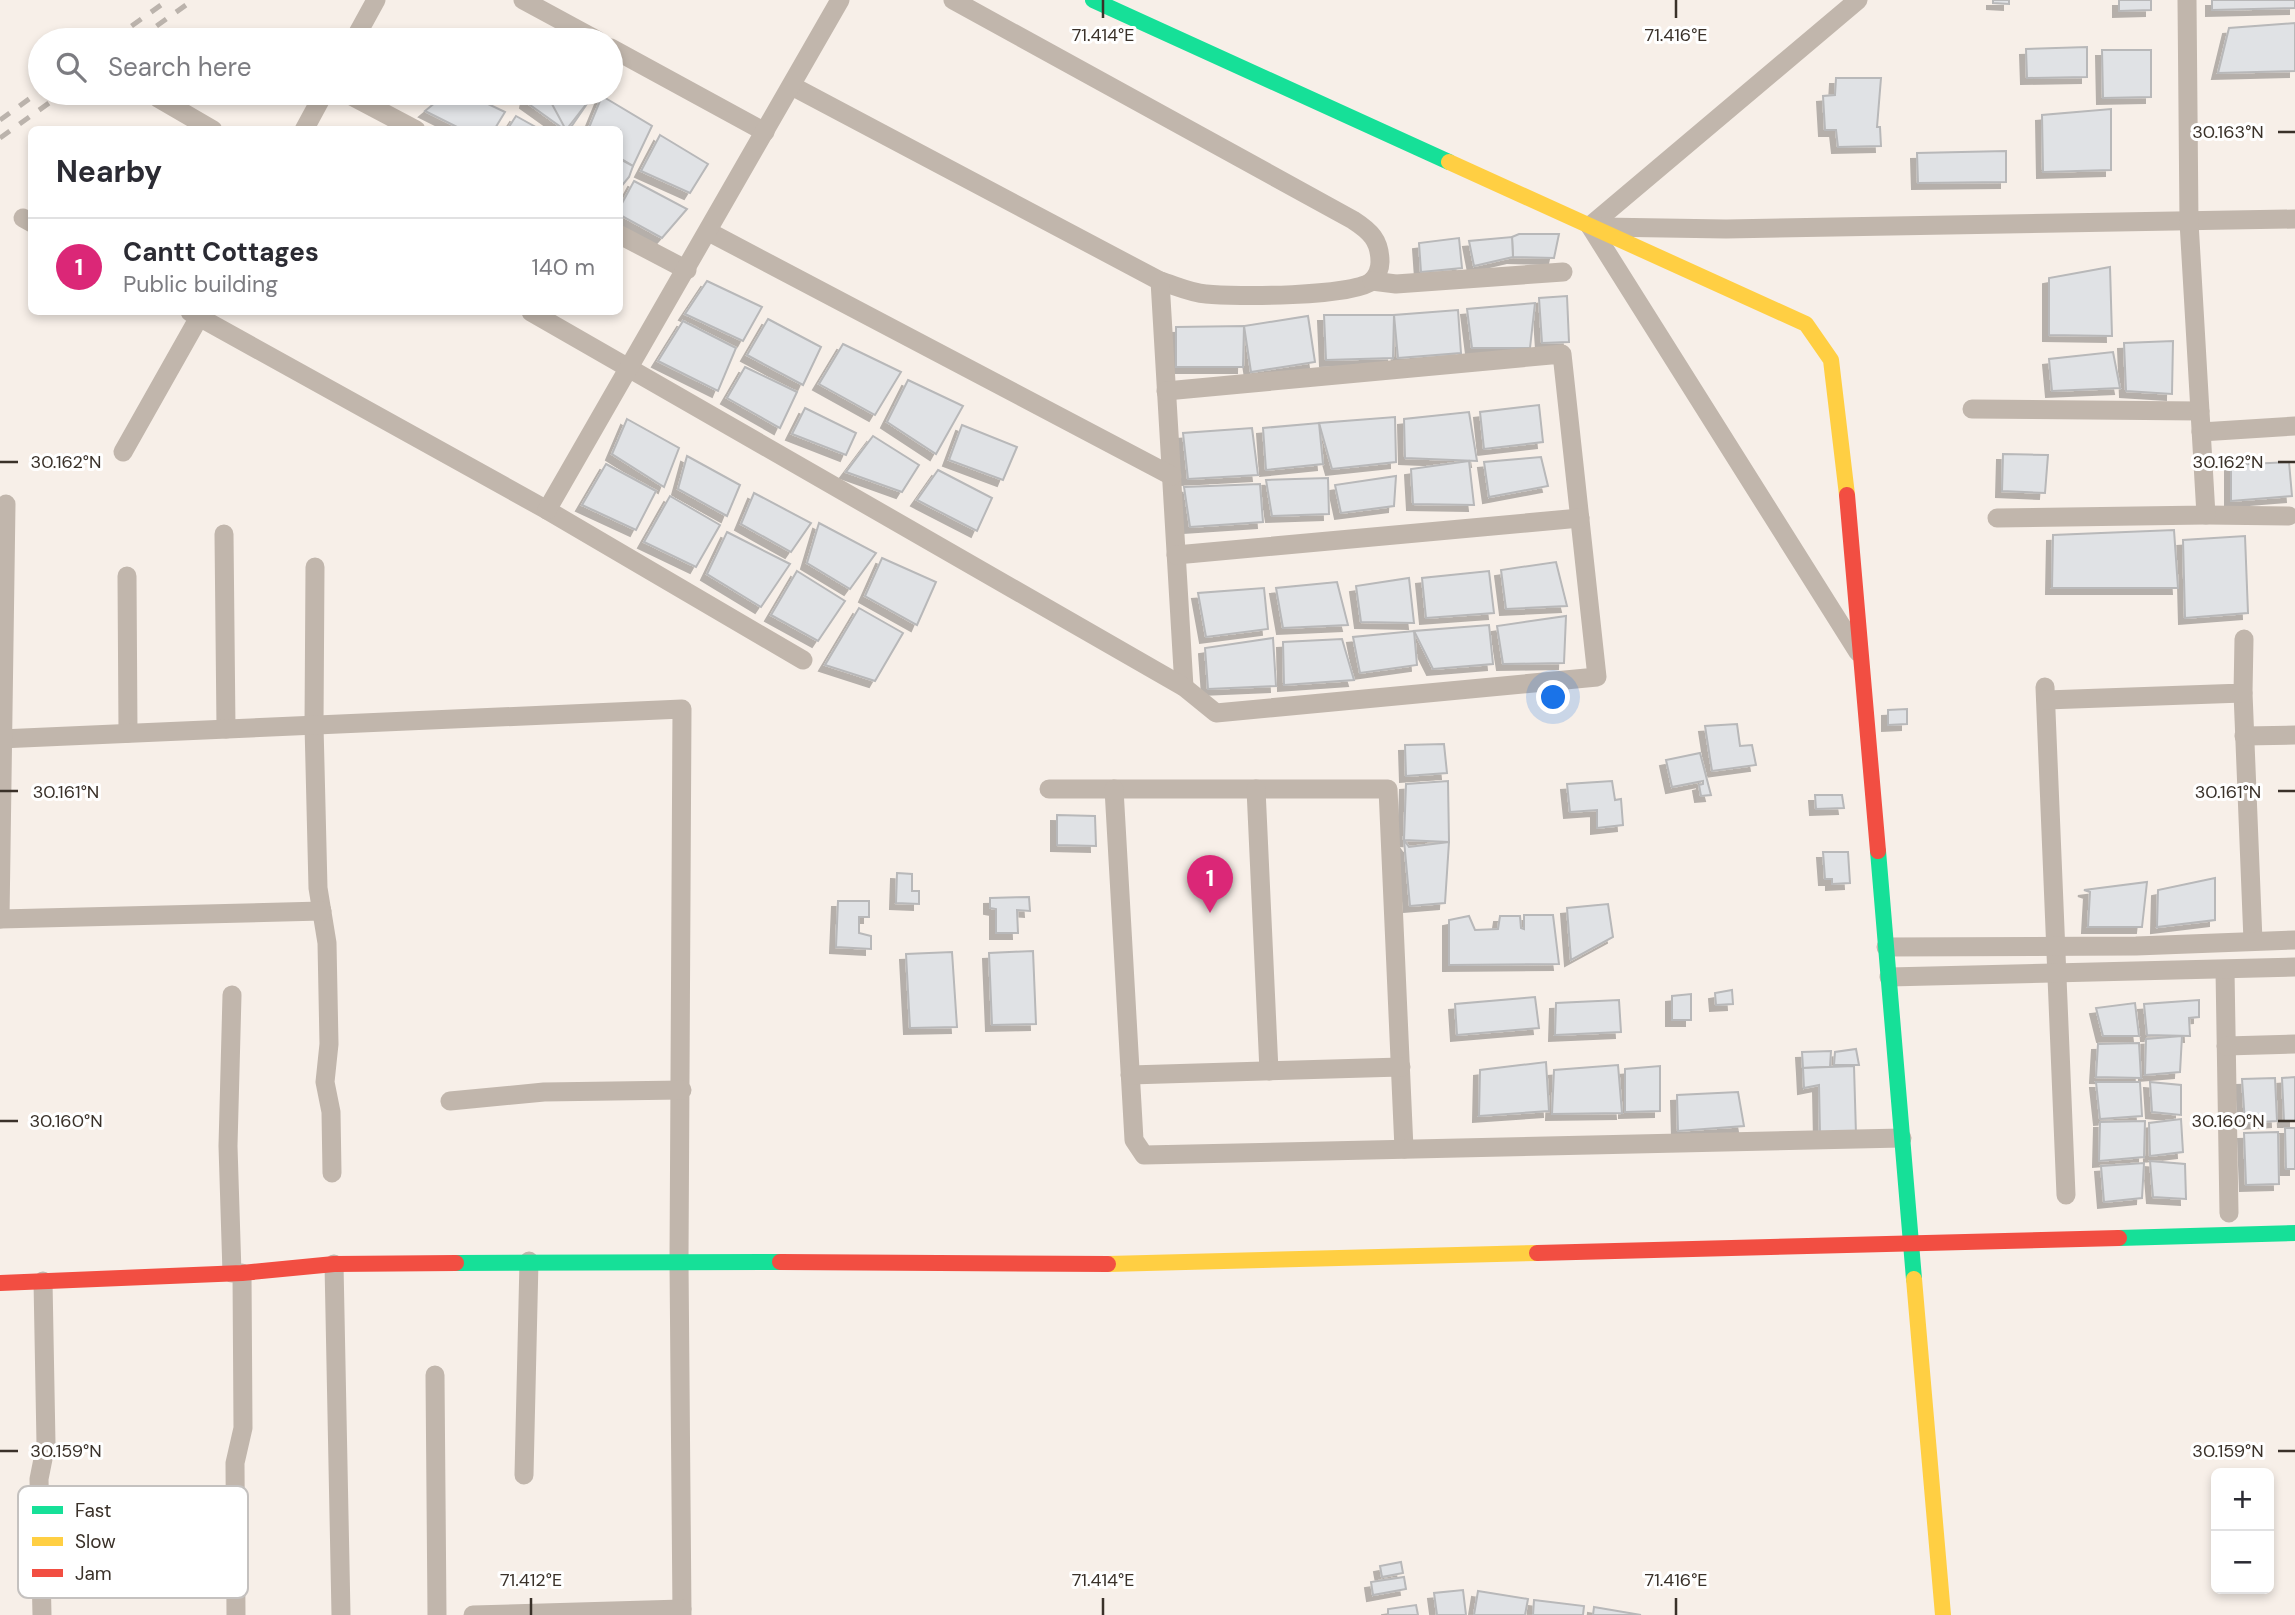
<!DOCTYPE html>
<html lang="en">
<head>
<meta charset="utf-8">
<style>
  :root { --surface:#fff; --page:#f7f7f7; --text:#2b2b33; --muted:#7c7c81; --line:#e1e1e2; --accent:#db2777 }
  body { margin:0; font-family:"DM Sans",sans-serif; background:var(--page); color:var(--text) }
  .controls { position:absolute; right:21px; bottom:21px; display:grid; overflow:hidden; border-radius:10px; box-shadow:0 4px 10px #0003 }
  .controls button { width:63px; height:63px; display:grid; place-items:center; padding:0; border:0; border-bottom:2px solid var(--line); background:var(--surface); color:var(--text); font:35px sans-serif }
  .you { position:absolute; left:1554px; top:698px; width:24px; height:24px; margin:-18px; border:5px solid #fff; border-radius:50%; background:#1a73e8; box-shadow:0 0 0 10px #1a73e833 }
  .badge { display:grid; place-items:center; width:46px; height:46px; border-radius:50%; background:var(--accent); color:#fff; font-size:23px; font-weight:700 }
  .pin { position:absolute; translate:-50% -58px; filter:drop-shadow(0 2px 4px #0008) }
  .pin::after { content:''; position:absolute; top:37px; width:24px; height:21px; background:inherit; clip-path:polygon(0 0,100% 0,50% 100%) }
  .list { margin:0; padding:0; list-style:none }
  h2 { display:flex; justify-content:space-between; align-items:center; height:91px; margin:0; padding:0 28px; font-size:30px }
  h2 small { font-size:23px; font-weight:400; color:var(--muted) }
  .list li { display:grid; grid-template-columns:46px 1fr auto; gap:21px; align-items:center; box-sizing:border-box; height:98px; padding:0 28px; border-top:2px solid var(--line) }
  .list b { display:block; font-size:26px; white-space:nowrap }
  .list p { margin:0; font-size:23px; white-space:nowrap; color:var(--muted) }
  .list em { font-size:23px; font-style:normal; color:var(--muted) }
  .icon { flex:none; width:38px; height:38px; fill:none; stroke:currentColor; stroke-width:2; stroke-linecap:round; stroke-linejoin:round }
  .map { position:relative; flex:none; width:2295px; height:1615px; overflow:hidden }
  .search { position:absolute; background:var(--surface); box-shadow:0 4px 10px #0003; left:28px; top:28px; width:595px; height:77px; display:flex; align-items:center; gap:18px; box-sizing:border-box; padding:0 24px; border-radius:38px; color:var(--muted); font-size:26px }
  .panel { position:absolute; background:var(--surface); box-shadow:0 4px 10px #0003; left:28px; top:126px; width:595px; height:189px; border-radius:10px }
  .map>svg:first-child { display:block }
</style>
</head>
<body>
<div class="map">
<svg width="2295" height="1615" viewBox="0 0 2295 1615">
  <defs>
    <filter id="shadow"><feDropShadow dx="-6" dy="6" stdDeviation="0" flood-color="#0004"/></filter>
  </defs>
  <rect width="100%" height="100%" fill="#f7efe8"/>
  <g fill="#e0e2e5" stroke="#b8b8b9" stroke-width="2" filter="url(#shadow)">
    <path d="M1993 0H2009V4L1993 3Z"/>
    <path d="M2119 0H2151V10L2119 11Z"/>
    <path d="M2212 0H2295V8L2212 10Z"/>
    <path d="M2295 23V71L2218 73 2229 28Z"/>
    <path d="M2087 47V77L2027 78 2026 49Z"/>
    <path d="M2102 50H2151V97L2103 98Z"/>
    <path d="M1836 78H1881L1877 127H1880L1881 146 1838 147 1836 130H1825L1823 96 1835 95Z"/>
    <path d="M447 93H465L505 112 494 130H463L425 111Z"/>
    <path d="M528 93H579L591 98 569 130H565L526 102Z"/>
    <path d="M546 93H579L591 98 566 130Z"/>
    <path d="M602 96 652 126 633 166 620 158V130H588Z"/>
    <path d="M2111 109V170L2043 172 2042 115Z"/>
    <path d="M516 116 541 130H507Z"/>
    <path d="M660 135 708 164 690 193 641 171Z"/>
    <path d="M2006 151V182L1918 183 1917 153Z"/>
    <path d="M620 159 633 166 629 177 620 188Z"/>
    <path d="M634 181 687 209 662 238 620 215V207Z"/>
    <path d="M1519 234H1559L1554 258 1513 257 1512 237Z"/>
    <path d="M1512 237 1513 257 1474 266 1469 241Z"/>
    <path d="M1459 238 1462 268 1421 272 1419 243Z"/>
    <path d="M2110 267 2112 336 2049 335V278Z"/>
    <path d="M707 281 762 307 743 341 685 314Z"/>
    <path d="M1567 296 1569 342 1542 343 1539 298Z"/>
    <path d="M1535 303 1530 348H1472L1467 309Z"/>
    <path d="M1458 310 1461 353 1398 358 1394 315Z"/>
    <path d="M1324 315H1394L1393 358 1326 360Z"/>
    <path d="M1308 316 1315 362 1251 372 1244 326Z"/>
    <path d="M768 319 821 347 803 385 747 355Z"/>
    <path d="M683 321 736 348 718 391 658 361Z"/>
    <path d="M1244 326 1243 367H1176V327Z"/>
    <path d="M2173 341 2172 394 2126 391 2124 343Z"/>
    <path d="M843 344 901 372 875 415 819 384Z"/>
    <path d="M2113 352 2120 388 2052 391 2049 359Z"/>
    <path d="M745 367 797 392 780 428 727 398Z"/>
    <path d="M908 380 963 406 936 454 887 422Z"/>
    <path d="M1539 405 1543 442 1484 449 1480 412Z"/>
    <path d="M805 408 856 433 846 455 792 434Z"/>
    <path d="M1469 412 1477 461 1405 458 1404 419Z"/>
    <path d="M1395 417 1396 462 1332 469 1319 423Z"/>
    <path d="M627 419 679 448 664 487 612 454Z"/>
    <path d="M1319 423 1323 464 1266 470 1263 428Z"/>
    <path d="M962 425 1017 447 1003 480 949 460Z"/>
    <path d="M1252 428 1258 475 1188 479 1183 433Z"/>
    <path d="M873 436 919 465 902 492 846 472Z"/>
    <path d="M2003 454 2048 455 2045 493 2002 491Z"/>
    <path d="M687 456 740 485 727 516 678 489Z"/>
    <path d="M1541 457 1548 486 1489 497 1484 462Z"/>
    <path d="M1469 461 1474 505 1413 504 1411 469Z"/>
    <path d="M2289 462 2292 496 2231 501V465Z"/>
    <path d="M606 464 656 491 636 530 582 505Z"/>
    <path d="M938 470 992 498 977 531 917 500Z"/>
    <path d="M1396 476 1394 506 1341 513 1335 485Z"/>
    <path d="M1328 478 1329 514 1272 516 1266 480Z"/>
    <path d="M1260 484 1263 522 1190 527 1184 487Z"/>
    <path d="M754 493 811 523 791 552 741 524Z"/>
    <path d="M670 496 720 525 696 567 644 542Z"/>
    <path d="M819 523 876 553 850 589 807 563Z"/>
    <path d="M2174 530 2178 588H2052L2053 535Z"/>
    <path d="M727 532 790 564 761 607 707 574Z"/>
    <path d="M2245 536 2248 613 2185 618 2183 540Z"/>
    <path d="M882 558 936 582 917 625 865 596Z"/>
    <path d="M1556 562 1567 606 1506 609 1501 570Z"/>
    <path d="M797 571 845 601 818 641 771 615Z"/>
    <path d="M1489 571 1494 613 1426 618 1422 578Z"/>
    <path d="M1409 578 1414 623 1361 622 1356 586Z"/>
    <path d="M1337 582 1348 625 1283 628 1276 588Z"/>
    <path d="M1264 588 1268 629 1206 637 1198 593Z"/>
    <path d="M859 608 903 633 875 681 825 665Z"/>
    <path d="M1566 616 1564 663 1503 664 1497 626Z"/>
    <path d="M1489 625 1493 664 1433 669 1414 631Z"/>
    <path d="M1414 631 1417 665 1360 673 1353 637Z"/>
    <path d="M1273 638 1276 686 1208 689 1205 648Z"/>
    <path d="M1342 639 1354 680 1284 685 1283 642Z"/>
    <path d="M1907 709V724L1888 725V710Z"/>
    <path d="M1737 724 1740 746 1752 745 1756 765 1712 771 1705 726Z"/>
    <path d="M1444 744 1447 773 1406 776 1405 745Z"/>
    <path d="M1700 753 1711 795 1701 796 1699 785 1703 784V781L1672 787 1666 760Z"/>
    <path d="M1448 781 1449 842 1404 840 1406 784Z"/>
    <path d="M1612 781 1615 800 1621 799 1623 825 1597 828V810L1570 812 1567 784Z"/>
    <path d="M1815 795H1842L1844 808 1816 809Z"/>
    <path d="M1057 815 1095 816 1096 846 1057 845Z"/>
    <path d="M1404 840 1409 847 1449 842 1445 903 1410 906Z"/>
    <path d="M1823 852H1848L1850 883 1832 884V879H1825Z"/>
    <path d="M897 873 912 874V891H919V904L896 903Z"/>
    <path d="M2215 878V920L2157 927 2158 890Z"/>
    <path d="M2147 882 2142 927H2088L2090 892 2084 890Z"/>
    <path d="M1029 897 1030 911 1017 910 1018 933H996V909L990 908V898Z"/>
    <path d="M838 901H869V917H859V933L871 936V949L836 947Z"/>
    <path d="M1608 904 1613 937 1571 960 1567 908Z"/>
    <path d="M1524 915H1553L1559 964 1449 965V920L1469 916 1475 930 1498 929 1500 916H1520L1521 928 1524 929Z"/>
    <path d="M1033 951 1036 1024 992 1025 989 953Z"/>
    <path d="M952 952 957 1027 910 1028 906 954Z"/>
    <path d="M1732 990 1733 1004 1716 1005 1715 993Z"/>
    <path d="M1691 994V1020H1672V996Z"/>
    <path d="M1535 997 1539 1028 1457 1035 1455 1004Z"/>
    <path d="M1619 1000 1621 1032 1555 1035 1556 1003Z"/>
    <path d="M2199 1000V1017L2189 1018 2190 1036 2147 1035 2144 1004Z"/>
    <path d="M2135 1003 2139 1036H2103L2096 1008Z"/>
    <path d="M2182 1036 2180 1072 2145 1075 2146 1039Z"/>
    <path d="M2139 1043 2141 1078 2096 1077 2098 1044Z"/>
    <path d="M1856 1049 1859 1065H1834L1835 1052Z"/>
    <path d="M1831 1051 1830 1067 1803 1068 1802 1052Z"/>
    <path d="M1546 1062 1549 1111 1479 1116 1480 1070Z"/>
    <path d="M1618 1065 1622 1113 1552 1114 1554 1070Z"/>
    <path d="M1660 1066V1111L1625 1112V1069Z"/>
    <path d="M1854 1066 1856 1135 1820 1134 1819 1085 1804 1088 1803 1068Z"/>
    <path d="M2295 1077V1121H2284L2282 1078Z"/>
    <path d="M2275 1078 2277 1121 2245 1123 2242 1079Z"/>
    <path d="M2096 1082H2140L2142 1116 2100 1119Z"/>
    <path d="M2150 1082 2181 1085V1115L2152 1112Z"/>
    <path d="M1738 1092 1744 1126 1678 1131 1677 1095Z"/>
    <path d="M2181 1119 2183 1152 2150 1156 2149 1123Z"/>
    <path d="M2145 1121 2144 1157 2099 1161 2100 1122Z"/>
    <path d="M2285 1128H2295V1169H2286Z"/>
    <path d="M2278 1132 2279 1184 2246 1185 2244 1133Z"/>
    <path d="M2150 1161 2185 1164 2186 1199 2153 1197Z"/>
    <path d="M2144 1163 2142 1198 2104 1202 2101 1166Z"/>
    <path d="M1401 1562 1403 1573 1382 1577 1380 1566Z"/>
    <path d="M1404 1577 1406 1589 1373 1595 1371 1582Z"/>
    <path d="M1463 1590 1466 1615H1437L1434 1593Z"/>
    <path d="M1478 1591 1528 1599 1525 1615H1474Z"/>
    <path d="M1534 1600 1584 1606 1583 1615H1533Z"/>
    <path d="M1416 1605 1418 1615H1388V1609Z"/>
    <path d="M1594 1607 1641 1615H1593Z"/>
  </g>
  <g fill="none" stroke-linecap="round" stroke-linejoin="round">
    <g stroke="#c1b6ac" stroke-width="19">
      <path d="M523 0 597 40"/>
      <path d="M953 0 1353 220C1370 231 1380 240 1380 262 1380 268 1377 276 1372 281 1353 297 1234 297 1206 294 1191 293 1174 285 1160 281"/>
      <path d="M354 40 376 0"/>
      <path d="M611 48 765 132"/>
      <path d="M792 86 1160 281 1184 687"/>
      <path d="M346 93 416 130"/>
      <path d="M158 98 213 130"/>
      <path d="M304 130 324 93"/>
      <path d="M23 218 32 223"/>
      <path d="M1590 226 1858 652"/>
      <path d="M1590 226 1858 0"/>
      <path d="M1602 227 1726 229 2295 219"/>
      <path d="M709 232 1172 476"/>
      <path d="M620 235 687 270"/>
      <path d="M1372 281 1396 284 1563 272"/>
      <path d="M190 312 547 510 803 660"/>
      <path d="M531 312 1184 687 1216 713 1597 677 1562 354 1166 391"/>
      <path d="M1972 409 2200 411"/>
      <path d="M2201 432 2295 426"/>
      <path d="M123 452 202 312"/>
      <path d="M547 510 840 0"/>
      <path d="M2206 515 2289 516"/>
      <path d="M1997 518 2206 515 2189 222 2187 0"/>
      <path d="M224 534 226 729"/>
      <path d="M1176 555 1580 518"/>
      <path d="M315 567 314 725 318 888 327 943 329 1044 325 1082 331 1112 332 1173"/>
      <path d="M127 576 128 733"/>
      <path d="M2045 687 2066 1195"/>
      <path d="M2243 693 2253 941"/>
      <path d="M2046 700 2243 693 2244 639"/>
      <path d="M2244 736 2295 735"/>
      <path d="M0 739 682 709 679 1261 682 1615"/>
      <path d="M1049 789H1388L1404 1149"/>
      <path d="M1114 789 1134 1140 1144 1155 1902 1138"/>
      <path d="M1256 789 1269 1071"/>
      <path d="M0 919 6 504"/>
      <path d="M0 919 322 911"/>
      <path d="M1886 947 2136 946 2295 940"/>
      <path d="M2225 970 2229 1213"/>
      <path d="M1889 977 2295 967"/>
      <path d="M232 995 228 1146 232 1273"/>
      <path d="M2226 1046 2295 1044"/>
      <path d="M1130 1075 1401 1067"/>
      <path d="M450 1101 544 1092 682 1090"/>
      <path d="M334 1264 341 1615"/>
      <path d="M435 1375 437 1615"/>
      <path d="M524 1475 529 1261"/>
      <path d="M42 1615 39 1479 46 1444 43 1281"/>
      <path d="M236 1615 235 1463 243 1428 242 1273"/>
      <path d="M473 1615 682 1609"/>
    </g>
    <g stroke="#16e098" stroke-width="16">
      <path d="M1093 0 1449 162"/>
      <path d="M1878 851 1914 1279"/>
      <path d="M2119 1238 2295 1233"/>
      <path d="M456 1263 780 1262"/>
    </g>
    <g stroke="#ffcf43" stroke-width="16">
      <path d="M1449 162 1806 324 1831 360 1847 495"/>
      <path d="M1108 1264 1537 1253"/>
      <path d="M1914 1279 1943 1615"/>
    </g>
    <g stroke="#f24e42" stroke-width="16">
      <path d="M1847 495 1878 851"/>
      <path d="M1537 1253 2119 1238"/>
      <path d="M780 1262 1108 1264"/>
      <path d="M0 1283 242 1273 334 1264 456 1263"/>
    </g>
    <g stroke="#bbb3ac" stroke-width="5" stroke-dasharray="12 12" stroke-linecap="butt">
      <path d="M112 40 168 0"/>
      <path d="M137 40 193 0"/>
      <path d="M0 120 40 91"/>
      <path d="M0 138 63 93"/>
    </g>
  </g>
  <path fill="none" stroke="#3a3129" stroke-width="2.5" d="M1103 0V18M1676 0V18M2278 132H2295M0 462H18M2278 462H2295M0 791H18M2278 791H2295M0 1121H18M2278 1121H2295M0 1451H18M2278 1451H2295M531 1598V1615M1103 1598V1615M1676 1598V1615"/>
  <rect x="18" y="1486" width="230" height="112" rx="10" fill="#fff" stroke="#c4c1bf" stroke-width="2"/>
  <rect x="32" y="1506" width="31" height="8" fill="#16e098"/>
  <rect x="32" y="1537" width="31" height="9" fill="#ffcf43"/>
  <rect x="32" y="1569" width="31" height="8" fill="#f24e42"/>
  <g font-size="19" fill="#3a3129">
    <text x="75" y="1517">Fast</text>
    <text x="75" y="1548">Slow</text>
    <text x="75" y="1580">Jam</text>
  </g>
  <g font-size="18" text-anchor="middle" fill="#3a3129" stroke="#fff" stroke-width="6" stroke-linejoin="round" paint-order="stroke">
    <text x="1103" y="41">71.414°E</text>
    <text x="1676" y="41">71.416°E</text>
    <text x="2228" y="138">30.163°N</text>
    <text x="66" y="468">30.162°N</text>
    <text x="2228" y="468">30.162°N</text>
    <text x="66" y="798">30.161°N</text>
    <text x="2228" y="798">30.161°N</text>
    <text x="66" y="1127">30.160°N</text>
    <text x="2228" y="1127">30.160°N</text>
    <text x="66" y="1457">30.159°N</text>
    <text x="2228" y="1457">30.159°N</text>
    <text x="531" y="1586">71.412°E</text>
    <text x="1103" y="1586">71.414°E</text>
    <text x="1676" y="1586">71.416°E</text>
  </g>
</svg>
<div class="controls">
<button>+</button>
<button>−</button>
</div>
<div class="you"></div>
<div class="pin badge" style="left:1210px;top:913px">1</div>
<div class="search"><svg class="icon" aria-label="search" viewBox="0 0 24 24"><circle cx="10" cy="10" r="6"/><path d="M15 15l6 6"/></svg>Search here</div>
<section class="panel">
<h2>Nearby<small></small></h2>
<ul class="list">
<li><span class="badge">1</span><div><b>Cantt Cottages</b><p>Public building</p></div><em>140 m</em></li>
</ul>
</section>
</div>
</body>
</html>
